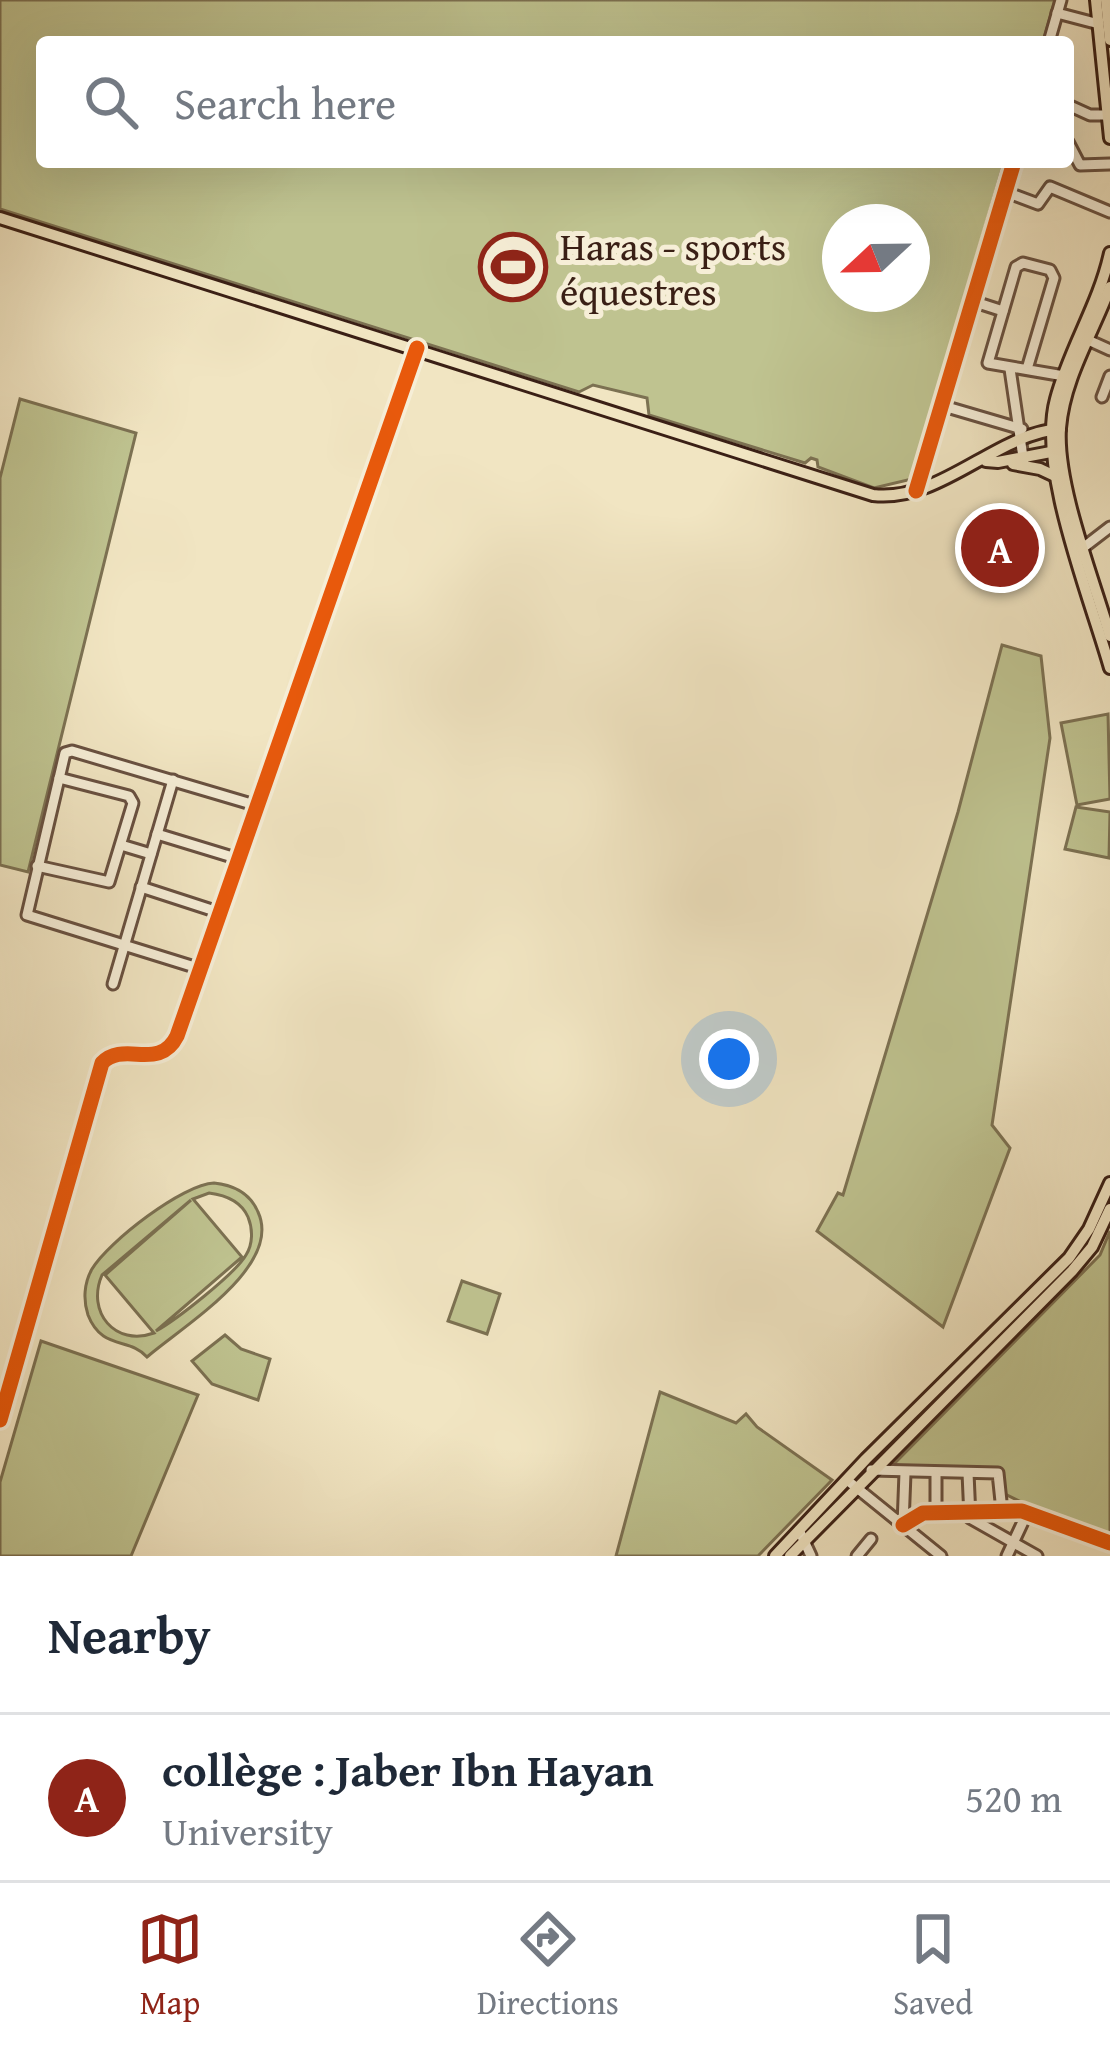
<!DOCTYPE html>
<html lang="en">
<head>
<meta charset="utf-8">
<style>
  :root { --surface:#fff; --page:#f2f2f3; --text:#1f2937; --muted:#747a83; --line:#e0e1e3; --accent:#8f2418 }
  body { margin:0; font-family:"Gentium Book Plus",serif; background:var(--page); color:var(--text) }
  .compass { position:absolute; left:822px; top:204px; width:108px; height:108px; border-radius:50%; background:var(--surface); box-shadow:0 12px 48px #0002; rotate:248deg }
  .you { position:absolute; left:729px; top:1059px; width:42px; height:42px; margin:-30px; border:9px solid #fff; border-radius:50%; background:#1a73e8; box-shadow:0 0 0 18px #1a73e833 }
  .badge { display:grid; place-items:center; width:78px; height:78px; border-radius:50%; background:var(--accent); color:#fff; font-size:39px; font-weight:700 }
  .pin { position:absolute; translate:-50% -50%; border:6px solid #fff; box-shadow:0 3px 12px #0006 }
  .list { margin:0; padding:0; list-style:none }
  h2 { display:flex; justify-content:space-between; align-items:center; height:156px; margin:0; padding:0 48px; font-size:51px }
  h2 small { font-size:39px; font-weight:400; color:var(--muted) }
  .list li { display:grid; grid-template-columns:78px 1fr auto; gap:36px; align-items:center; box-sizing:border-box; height:168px; padding:0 48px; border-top:3px solid var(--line) }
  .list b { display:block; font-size:45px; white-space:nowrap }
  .list p { margin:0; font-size:39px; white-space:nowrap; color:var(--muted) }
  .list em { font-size:39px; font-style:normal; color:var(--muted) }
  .icon { flex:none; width:66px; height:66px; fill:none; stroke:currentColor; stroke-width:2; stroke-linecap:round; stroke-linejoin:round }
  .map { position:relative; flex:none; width:1110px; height:1556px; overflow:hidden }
  .search { position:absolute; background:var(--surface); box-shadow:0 12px 48px #0002; left:36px; right:36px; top:36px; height:132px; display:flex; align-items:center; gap:30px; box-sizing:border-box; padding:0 42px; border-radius:12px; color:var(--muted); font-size:45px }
  .sheet { height:324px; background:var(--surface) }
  nav { display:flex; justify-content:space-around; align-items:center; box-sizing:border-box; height:168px; border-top:3px solid var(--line); background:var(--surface); font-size:33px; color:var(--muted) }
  nav a { display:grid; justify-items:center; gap:6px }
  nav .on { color:var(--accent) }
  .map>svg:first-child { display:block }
</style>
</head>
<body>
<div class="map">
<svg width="1110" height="1556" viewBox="0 0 1110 1556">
  <rect width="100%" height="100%" fill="#f1e5c2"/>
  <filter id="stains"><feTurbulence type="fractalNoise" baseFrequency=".00167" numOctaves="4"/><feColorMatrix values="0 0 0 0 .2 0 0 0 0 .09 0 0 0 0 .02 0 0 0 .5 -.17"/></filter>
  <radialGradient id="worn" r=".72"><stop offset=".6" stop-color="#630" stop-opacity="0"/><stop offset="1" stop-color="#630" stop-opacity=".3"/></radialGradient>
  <g fill="#bfc390" stroke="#7c7152" stroke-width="3" fill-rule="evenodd">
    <path d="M0 0H1055L1043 42H42V162H1004L912 479 874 488 818 467 817 460 811 458 805 463 649 415 647 398 593 385 579 392 0 209ZM912 222V294H840V222Z"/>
    <path d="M20 399 136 433 28 872 0 865V478Z"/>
    <path d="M1002 645 1041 656 1050 738 992 1125 1010 1148 943 1327 817 1231 838 1193 843 1195 958 812Z"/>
    <path d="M1108 714 1110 799 1077 805 1061 723Z"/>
    <path d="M1076 807 1110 812 1109 858 1065 849Z"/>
    <path d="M214 1183C233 1185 250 1193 258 1212 283 1266 183 1326 147 1357 130 1337 102 1351 88 1315 83 1300 84 1283 92 1269 108 1242 183 1184 214 1183ZM209 1193C225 1195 241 1201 248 1217 253 1229 253 1244 246 1255 235 1274 176 1320 156 1331L242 1257 193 1199ZM191 1200 105 1275 154 1333C115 1347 86 1312 102 1275Z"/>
    <path d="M1110 1231V1539L1069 1526 1003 1493 1000 1469 890 1468 1100 1255Z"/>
    <path d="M462 1281 500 1294 487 1334 448 1321Z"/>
    <path d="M225 1335 241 1349 270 1359 258 1400 212 1384 192 1361Z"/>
    <path d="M41 1341 198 1395 131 1556H0V1482Z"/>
    <path d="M660 1392 736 1423 746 1414 757 1427 832 1480 758 1556H616Z"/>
  </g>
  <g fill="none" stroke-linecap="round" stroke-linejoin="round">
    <g stroke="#685040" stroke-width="15">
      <g id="minor">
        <path d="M1057 13 1099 24"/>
        <path d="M1049 42 1061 0"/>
        <path d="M1068 105 1090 115H1108"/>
        <path d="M1068 142 1080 165 1110 164"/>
        <path d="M1006 192 1038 204 1050 187 1110 212"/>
        <path d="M972 301 1003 311"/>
        <path d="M1088 340 1110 350"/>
        <path d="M1010 369 1024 464"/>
        <path d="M1027 369 1054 278 1050 270 1023 263 1016 267 988 363 1070 377"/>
        <path d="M1102 397 1110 376"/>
        <path d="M940 405 1022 429"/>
        <path d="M916 491 1014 162"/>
        <path d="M1084 547 1110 527"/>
        <path d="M157 834 239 859"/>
        <path d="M121 845 151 854"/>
        <path d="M37 866 109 882 133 803 129 796 59 778"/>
        <path d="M141 887 221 913"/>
        <path d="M201 969 27 915 65 753 72 751 258 806"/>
        <path d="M113 984 173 780"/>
        <path d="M0 1420 102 1063C124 1040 159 1072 177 1036L417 348"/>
        <path d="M871 1470 998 1473 1002 1511"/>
        <path d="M968 1473 970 1518 1037 1556"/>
        <path d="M847 1480 941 1556"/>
        <path d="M936 1512V1473"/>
        <path d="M903 1525 923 1513 1022 1511 1110 1543"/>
        <path d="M903 1525 905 1473"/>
        <path d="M799 1530 811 1556"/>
        <path d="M857 1556 871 1539"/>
        <path d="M1007 1556 1028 1511"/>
      </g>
    </g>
    <g stroke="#3a1f15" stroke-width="16">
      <g id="major">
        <path d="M1096 0 1110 138"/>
        <path d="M1106 0 1110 40"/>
        <path d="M0 218 873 495C940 503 997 433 1060 429"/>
        <path d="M1110 253C1099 304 1069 349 1056 399 1037 468 1090 597 1110 668"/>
        <path d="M1110 287C1093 333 1064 378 1060 428 1056 485 1094 580 1110 636"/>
        <path d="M986 461 998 462 1056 451"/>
        <path d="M1013 464 1040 469 1055 476"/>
        <path d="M775 1556 866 1459 1069 1258 1089 1229 1110 1183"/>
        <path d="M790 1556 1072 1271 1092 1247 1110 1209"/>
      </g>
    </g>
    <use href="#minor" stroke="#f6eed7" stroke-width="9"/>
    <use href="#major" stroke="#f1e5c2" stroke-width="10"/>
    <g stroke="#f6eed7" stroke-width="22">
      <g id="cycleway">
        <path d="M916 491 1014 162"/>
        <path d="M0 1420 102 1063C124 1040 159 1072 177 1036L417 348"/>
        <path d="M903 1525 923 1513 1022 1511 1110 1543"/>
      </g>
    </g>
    <use href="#cycleway" stroke="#e8590c" stroke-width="15"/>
  </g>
  <defs>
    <g id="stadium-ring" transform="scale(3.45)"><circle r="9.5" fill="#f6eed7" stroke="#8f2418" stroke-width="1.5"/><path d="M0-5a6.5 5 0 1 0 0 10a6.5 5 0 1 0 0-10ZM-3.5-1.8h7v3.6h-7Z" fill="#8f2418"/></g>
  </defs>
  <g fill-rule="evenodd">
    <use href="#stadium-ring" x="513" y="267"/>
  </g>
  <g text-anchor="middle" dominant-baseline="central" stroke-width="10" stroke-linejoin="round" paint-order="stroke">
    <g font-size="39" fill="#3a1f15" stroke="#f6eed7" text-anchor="start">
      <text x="560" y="245">Haras - sports<tspan x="560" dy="45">équestres</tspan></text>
    </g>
  </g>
  <rect width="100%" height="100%" filter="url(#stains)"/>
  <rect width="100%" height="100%" fill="url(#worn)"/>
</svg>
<svg class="compass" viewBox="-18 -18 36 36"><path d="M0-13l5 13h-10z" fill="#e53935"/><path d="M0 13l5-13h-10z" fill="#747a83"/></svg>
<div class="you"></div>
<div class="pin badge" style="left:1000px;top:548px">A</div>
<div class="search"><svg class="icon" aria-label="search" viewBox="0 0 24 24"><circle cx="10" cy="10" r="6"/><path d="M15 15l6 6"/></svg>Search here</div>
</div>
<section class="sheet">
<h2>Nearby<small></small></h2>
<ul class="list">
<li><span class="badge">A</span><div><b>collège : Jaber Ibn Hayan</b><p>University</p></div><em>520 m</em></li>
</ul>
</section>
<nav>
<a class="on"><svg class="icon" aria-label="map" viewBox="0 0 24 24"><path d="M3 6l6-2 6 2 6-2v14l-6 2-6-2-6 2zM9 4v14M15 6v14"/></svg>Map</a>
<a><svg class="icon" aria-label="directions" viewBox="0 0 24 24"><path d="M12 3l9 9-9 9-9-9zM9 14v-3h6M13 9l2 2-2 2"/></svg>Directions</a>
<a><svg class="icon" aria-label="saved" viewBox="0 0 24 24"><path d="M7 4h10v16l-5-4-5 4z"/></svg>Saved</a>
</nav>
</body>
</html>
